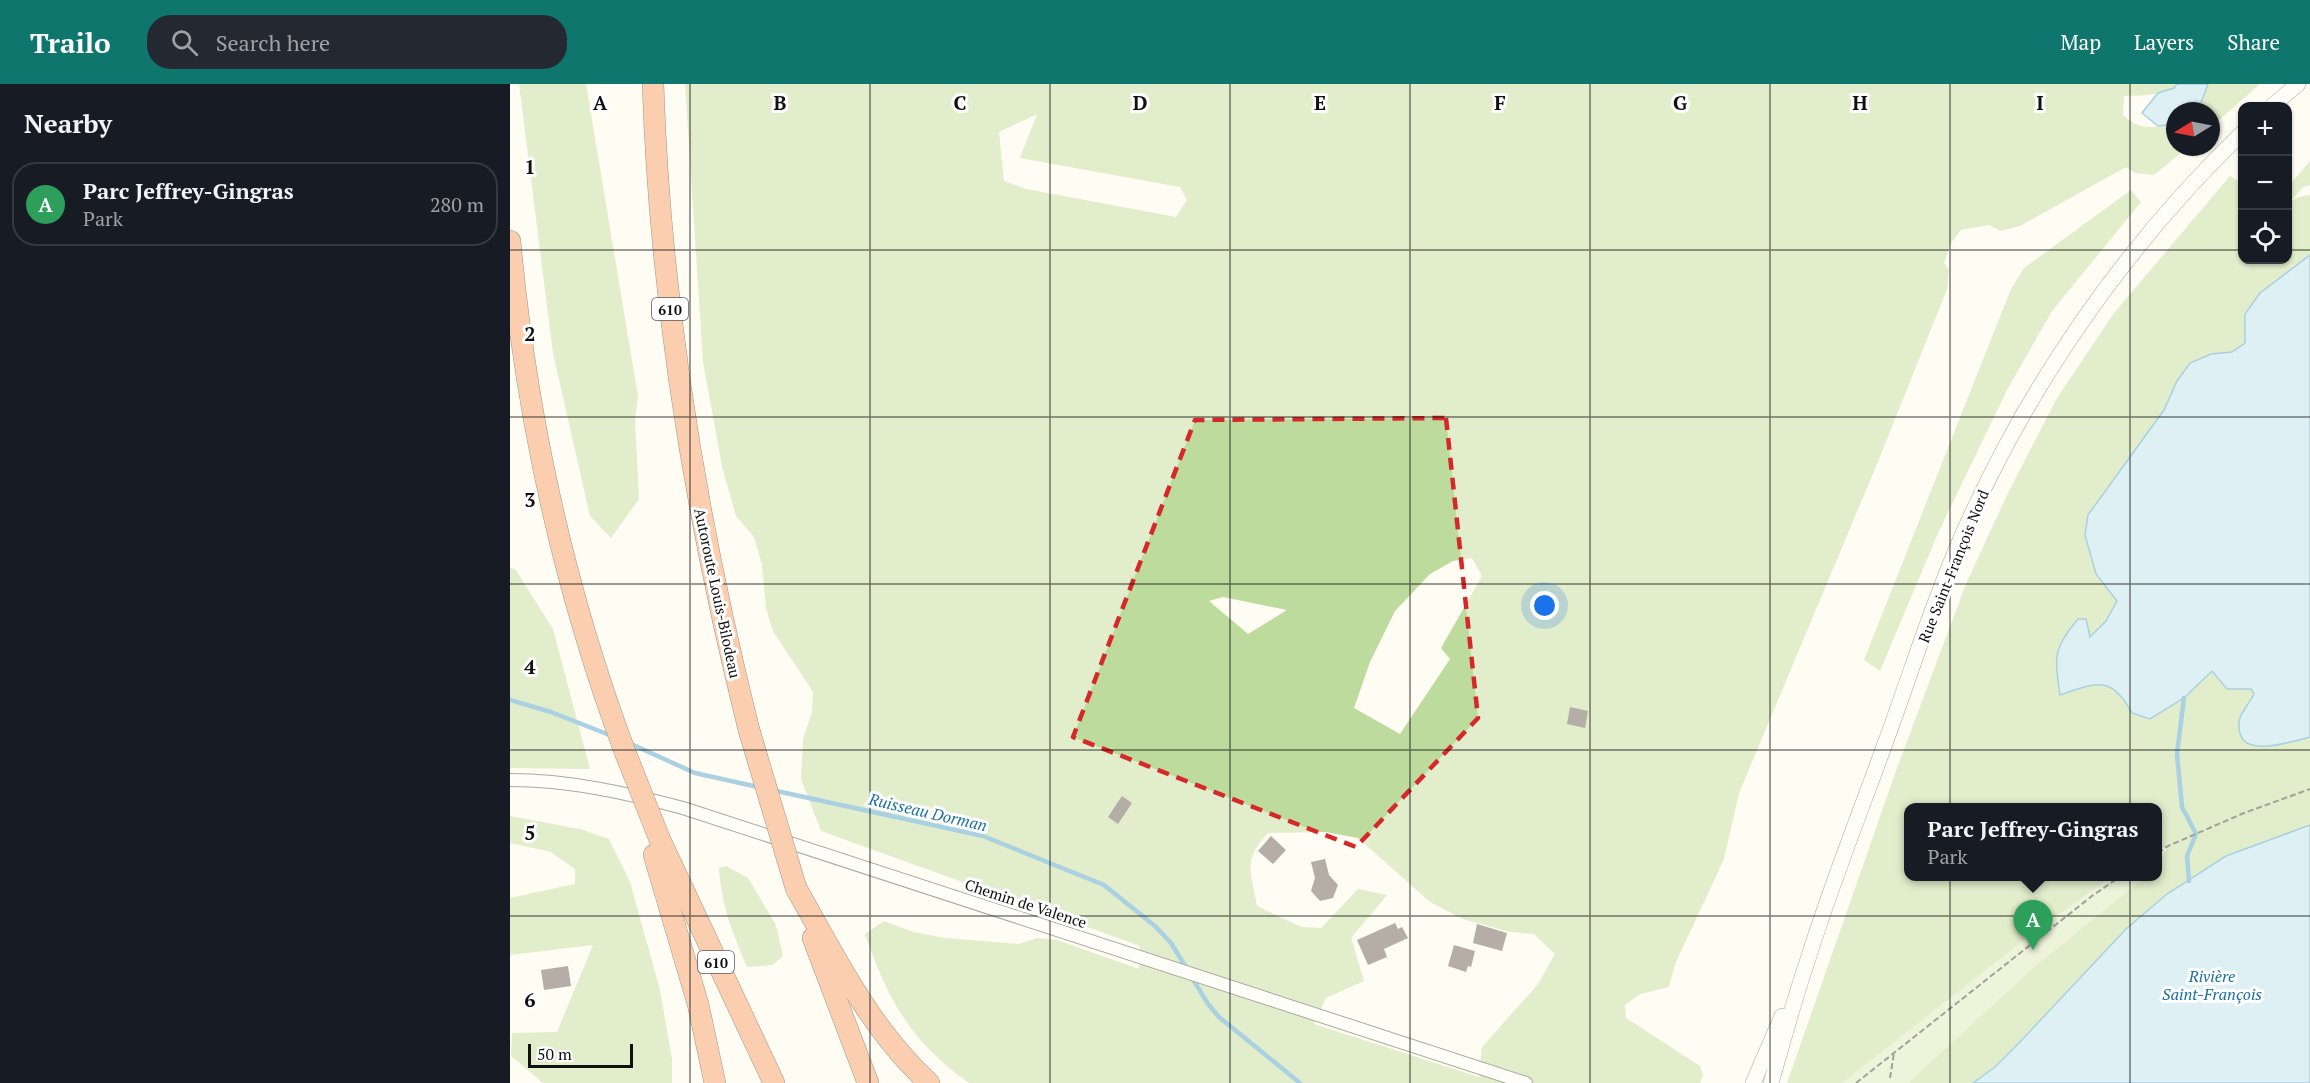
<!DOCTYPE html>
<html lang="en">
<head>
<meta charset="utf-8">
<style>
  :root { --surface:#171b24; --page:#242831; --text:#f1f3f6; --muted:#9ea1a6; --line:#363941; --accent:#0f766e }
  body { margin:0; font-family:"PT Serif",serif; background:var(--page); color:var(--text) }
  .controls { position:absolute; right:18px; top:18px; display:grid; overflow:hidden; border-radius:12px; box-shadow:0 2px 4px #0004 }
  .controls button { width:54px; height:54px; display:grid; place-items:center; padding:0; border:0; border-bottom:2px solid var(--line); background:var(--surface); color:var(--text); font:30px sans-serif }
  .compass { position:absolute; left:1656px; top:18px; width:54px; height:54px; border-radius:50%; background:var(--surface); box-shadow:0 2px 4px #0004; rotate:260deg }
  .scale { position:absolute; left:18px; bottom:15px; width:105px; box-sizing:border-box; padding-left:6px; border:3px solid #101010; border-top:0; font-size:16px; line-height:21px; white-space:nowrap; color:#101010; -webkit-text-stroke:4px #fff; paint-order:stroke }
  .you { position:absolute; left:1035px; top:522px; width:21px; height:21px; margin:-15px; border:4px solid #fff; border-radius:50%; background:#1a73e8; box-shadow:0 0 0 9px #1a73e833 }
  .badge { display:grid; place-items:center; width:39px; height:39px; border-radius:50%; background:var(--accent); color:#fff; font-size:20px; font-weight:700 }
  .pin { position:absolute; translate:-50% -50px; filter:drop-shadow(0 2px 3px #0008) }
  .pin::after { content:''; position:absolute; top:32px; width:21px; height:18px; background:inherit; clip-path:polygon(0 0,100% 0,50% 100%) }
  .popup { position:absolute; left:1394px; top:719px; width:258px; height:78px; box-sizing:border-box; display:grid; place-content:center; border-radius:12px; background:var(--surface); filter:drop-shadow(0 2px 4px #0005); font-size:20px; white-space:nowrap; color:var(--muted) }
  .popup b { font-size:22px; color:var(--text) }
  .popup::after { content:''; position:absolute; left:50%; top:100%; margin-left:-12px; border:12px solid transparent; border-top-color:var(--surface) }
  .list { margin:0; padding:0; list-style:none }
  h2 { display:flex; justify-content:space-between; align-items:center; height:78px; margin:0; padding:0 24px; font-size:26px }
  h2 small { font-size:20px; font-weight:400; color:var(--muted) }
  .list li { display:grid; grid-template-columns:39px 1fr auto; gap:18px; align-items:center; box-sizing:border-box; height:84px; margin:0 12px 12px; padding:0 12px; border:2px solid var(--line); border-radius:24px }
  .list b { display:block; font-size:22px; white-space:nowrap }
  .list p { margin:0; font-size:20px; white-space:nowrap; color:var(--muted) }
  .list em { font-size:20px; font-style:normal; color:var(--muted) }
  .icon { flex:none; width:33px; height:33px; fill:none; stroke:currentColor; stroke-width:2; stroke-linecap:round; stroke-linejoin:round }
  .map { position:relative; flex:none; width:1800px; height:999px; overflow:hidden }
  header { display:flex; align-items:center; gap:36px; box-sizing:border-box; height:84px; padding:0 30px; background:var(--accent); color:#fff }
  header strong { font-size:28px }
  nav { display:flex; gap:33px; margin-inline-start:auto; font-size:21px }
  .search { width:420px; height:54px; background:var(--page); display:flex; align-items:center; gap:15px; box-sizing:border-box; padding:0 21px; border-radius:24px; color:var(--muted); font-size:22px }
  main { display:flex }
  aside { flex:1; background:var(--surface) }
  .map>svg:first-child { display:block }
</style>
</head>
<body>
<header>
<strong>Trailo</strong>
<div class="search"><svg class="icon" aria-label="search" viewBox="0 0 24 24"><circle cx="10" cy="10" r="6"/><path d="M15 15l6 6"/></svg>Search here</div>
<nav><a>Map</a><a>Layers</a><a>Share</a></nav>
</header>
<main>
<aside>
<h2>Nearby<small></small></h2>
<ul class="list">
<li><span class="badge" style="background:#2e9e5b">A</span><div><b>Parc Jeffrey-Gingras</b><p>Park</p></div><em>280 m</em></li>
</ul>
</aside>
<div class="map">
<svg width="1800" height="999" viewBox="0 0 1800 999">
  <rect width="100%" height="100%" fill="#fffcf3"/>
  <path fill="#d7eabc" d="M1602 793H1635L1523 884 1398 999H1332L1523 849Z"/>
  <g fill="#bcdb9c" fill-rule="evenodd">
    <path d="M9 0H76L128 313 125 335 129 415 101 454 80 432 43 269Z"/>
    <path d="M175 0H1667C1656 13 1629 11 1614 12L1613 31C1631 48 1642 43 1665 40V63H1678L1644 91 1625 89 1616 83 1510 142 1491 147 1479 141 1451 146 1441 159 1434 179 1439 186 1437 205 1367 380 1229 709 1214 775 1165 880 1159 903 1130 910 1115 921 1116 934 1190 982 1193 991 1190 999H459C400 957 378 916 355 850L374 837 403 848 435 854 509 860 527 854 547 856 629 885 630 862 311 747 291 695 293 655 302 628 303 608 263 547 256 524 252 481 244 453 226 432 212 382 193 278ZM527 30 510 74 670 103 677 116 666 133 516 105 494 97 489 48ZM962 474 972 492 931 564 940 575 890 650 844 624 860 578 885 527 920 490 943 477ZM713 513 777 526 738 550 699 517ZM815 748 848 754 920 818 953 835 1000 848 1024 850 1045 870 1028 900 972 963 969 993 804 940 816 914 854 897 841 854 877 811 848 805 811 844 791 843 747 822C741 787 732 777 758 749Z"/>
    <path d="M1698 0H1750L1701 43V27H1688Z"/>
    <path d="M1800 77V101L1793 103 1781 117 1789 113 1800 111V171L1750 209 1735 230 1736 259 1722 268 1701 270 1667 297 1586 490 1607 517 1596 537 1579 554 1550 611C1587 599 1601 590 1622 629L1674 614 1702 587 1717 605H1742L1744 611 1729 636 1741 662 1771 660 1800 653V741L1716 772 1657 810 1616 845 1509 959 1485 983 1463 999H1398L1523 884 1635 793 1648 792V777L1658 763 1648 765V724H1398V792L1602 793 1523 849 1332 999H1277L1387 684 1456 500 1498 409 1547 314 1604 229 1720 92 1732 99V176H1778V103Z"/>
    <path d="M1621 106 1631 118 1542 227 1498 304 1428 449 1370 587 1354 576 1501 205 1514 184Z"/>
    <path d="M0 484 5 485 43 545 80 685 0 684Z"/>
    <path d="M0 732 70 745 99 755 120 798 150 906 162 975V999H33L1 972 2 949 47 948 83 861 0 871V814L65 800V785L41 768 0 759Z"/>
    <path d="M216 782 238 794 266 841 273 872 262 881 237 883C223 850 211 821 209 784Z"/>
  </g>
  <g fill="#b8e3f6" stroke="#409dcc" stroke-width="1.5">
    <path d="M1667 0H1698L1688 27H1665V40L1648 42 1632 29 1648 9 1664 4Z"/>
    <path d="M1800 171V653C1784 657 1739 672 1731 652 1729 647 1728 640 1730 634 1733 626 1740 618 1744 610L1741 605H1717L1702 587 1674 614 1640 635 1622 629C1601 590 1586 599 1550 611 1545 573 1542 566 1568 535H1576L1580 553 1596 537 1607 517 1586 490 1575 451 1578 431 1654 326 1667 297 1680 279 1701 270 1722 268 1735 259V230L1750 209Z"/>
    <path d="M1800 741V999H1463L1485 983 1509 959 1616 845 1657 810 1716 772Z"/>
  </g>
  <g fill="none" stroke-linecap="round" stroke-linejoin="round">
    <g stroke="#409dcc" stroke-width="4.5">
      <path d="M1674 614 1667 670 1672 723 1686 750 1677 772 1679 797"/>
      <path d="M0 616 41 628 102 652"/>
      <path d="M121 660 185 689 248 703"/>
      <path d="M262 706 473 752 594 801 645 842 661 859 677 885"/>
      <path d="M681 892 698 920 709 933 790 999"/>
    </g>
  </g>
  <g fill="#59504c">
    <path d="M1060 623 1078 627 1075 644 1057 640Z"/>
    <path d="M612 712 622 719 608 740 598 733Z"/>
    <path d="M761 752 776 766 763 780 748 767Z"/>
    <path d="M815 775 819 791 828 801 823 814 810 817 801 807 805 794 801 778Z"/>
    <path d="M885 839 888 845 892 843 898 854 874 865 877 873 858 881 847 856Z"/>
    <path d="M967 840 997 849 992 867 963 859Z"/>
    <path d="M944 861 965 867 961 883 958 882 956 888 938 882Z"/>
    <path d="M58 882 61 902 34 906 31 886Z"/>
  </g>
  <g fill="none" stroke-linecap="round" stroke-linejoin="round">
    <g stroke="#434343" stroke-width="14">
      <path id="minor" d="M0 696C59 696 116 709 173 724L1016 999"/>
    </g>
    <g stroke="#434343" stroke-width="16">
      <g id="tertiary">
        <path d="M1762 22 1788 0"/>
        <path d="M1243 999 1272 932"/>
        <path d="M1261 999C1273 958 1284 916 1298 875 1321 801 1350 729 1376 657 1401 589 1422 520 1451 454 1517 303 1613 164 1732 49"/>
      </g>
    </g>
    <g stroke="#212121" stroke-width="22">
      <g id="motorway">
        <path d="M143 0C150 218 186 435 239 646"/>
        <path d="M0 157C16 330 54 505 115 668"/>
        <path d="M150 756 264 999"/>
        <path d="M144 771 188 920 205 999"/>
        <path d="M286 804C325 873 360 945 419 999"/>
        <path d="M303 854 358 999"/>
      </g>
    </g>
    <g stroke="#323232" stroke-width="2" stroke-dasharray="6 3" stroke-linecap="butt">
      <path d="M1648 769 1658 762 1734 729 1800 705"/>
      <path d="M1380 994 1384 969"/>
      <path d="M1346 999 1582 812 1611 792"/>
    </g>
    <use href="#minor" stroke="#fff" stroke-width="12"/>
    <use href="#tertiary" stroke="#fff" stroke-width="15"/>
    <use href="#motorway" stroke="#f3985e" stroke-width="21"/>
    <g stroke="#212121" stroke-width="22" stroke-linecap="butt">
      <g id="motorway-bridge">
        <path d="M239 646 286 804"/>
        <path d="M115 668 150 756"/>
      </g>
    </g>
    <use href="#motorway-bridge" stroke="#f3985e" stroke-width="21"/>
  </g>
  <path d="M0 0H1800V999H0ZM936 334 968 634 846 763 563 653 685 336Z" fill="#fffcf3" fill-opacity=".55" fill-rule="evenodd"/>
  <path fill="none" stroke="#d62828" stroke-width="4.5" stroke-dasharray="12 8" stroke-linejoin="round" d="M936 334 968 634 846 763 563 653 685 336Z"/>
  <path fill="none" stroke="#101010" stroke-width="1.5" stroke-opacity="0.55" d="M180 0V999M360 0V999M540 0V999M720 0V999M900 0V999M1080 0V999M1260 0V999M1440 0V999M1620 0V999M0 166H1732M1778 166H1800M0 333H1800M0 500H1800M0 666H1800M0 832H1800"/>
  <g text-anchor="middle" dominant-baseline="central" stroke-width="6" stroke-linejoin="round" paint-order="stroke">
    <g fill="#fff" stroke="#585858" stroke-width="1.5">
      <rect x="142" y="214" width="36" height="22" rx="4.5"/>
      <rect x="188" y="867" width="36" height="22" rx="4.5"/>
    </g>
    <g font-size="14" font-weight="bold" fill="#101010">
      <text x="160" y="225">610</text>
      <text x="206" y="878">610</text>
    </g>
    <g font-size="15" fill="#101010" stroke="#fff">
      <text transform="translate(1443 482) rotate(-68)">Rue Saint-François Nord</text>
      <text transform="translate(208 509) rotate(78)">Autoroute Louis-Bilodeau</text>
      <text transform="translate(516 819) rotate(18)">Chemin de Valence</text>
    </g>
    <g font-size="16" font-style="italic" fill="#196fa2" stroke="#fff">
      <text transform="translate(418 728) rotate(13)">Ruisseau Dorman</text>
      <text x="1702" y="892">Rivière<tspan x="1702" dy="18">Saint-François</tspan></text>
    </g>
  </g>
  <g font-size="20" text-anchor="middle" font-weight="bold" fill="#101010" stroke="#fff" stroke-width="6" stroke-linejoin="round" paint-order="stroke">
    <text x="90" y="26">A</text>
    <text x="270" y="26">B</text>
    <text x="450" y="26">C</text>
    <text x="630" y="26">D</text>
    <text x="810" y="26">E</text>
    <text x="990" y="26">F</text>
    <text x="1170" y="26">G</text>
    <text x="1350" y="26">H</text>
    <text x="1530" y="26">I</text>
    <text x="20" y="90">1</text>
    <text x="20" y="257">2</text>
    <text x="20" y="423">3</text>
    <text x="20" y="590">4</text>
    <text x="20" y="756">5</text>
    <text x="20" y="923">6</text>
  </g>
</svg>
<div class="controls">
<button>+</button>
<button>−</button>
<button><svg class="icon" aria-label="locate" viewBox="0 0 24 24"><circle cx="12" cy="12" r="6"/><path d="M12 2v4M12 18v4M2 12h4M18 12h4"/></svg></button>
</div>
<svg class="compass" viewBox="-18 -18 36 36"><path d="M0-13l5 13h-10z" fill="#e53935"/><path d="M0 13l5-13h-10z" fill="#9ea1a6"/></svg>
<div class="scale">50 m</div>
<div class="you"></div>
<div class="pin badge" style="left:1523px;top:866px;background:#2e9e5b">A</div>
<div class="popup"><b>Parc Jeffrey-Gingras</b>Park</div>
</div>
</main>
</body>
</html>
